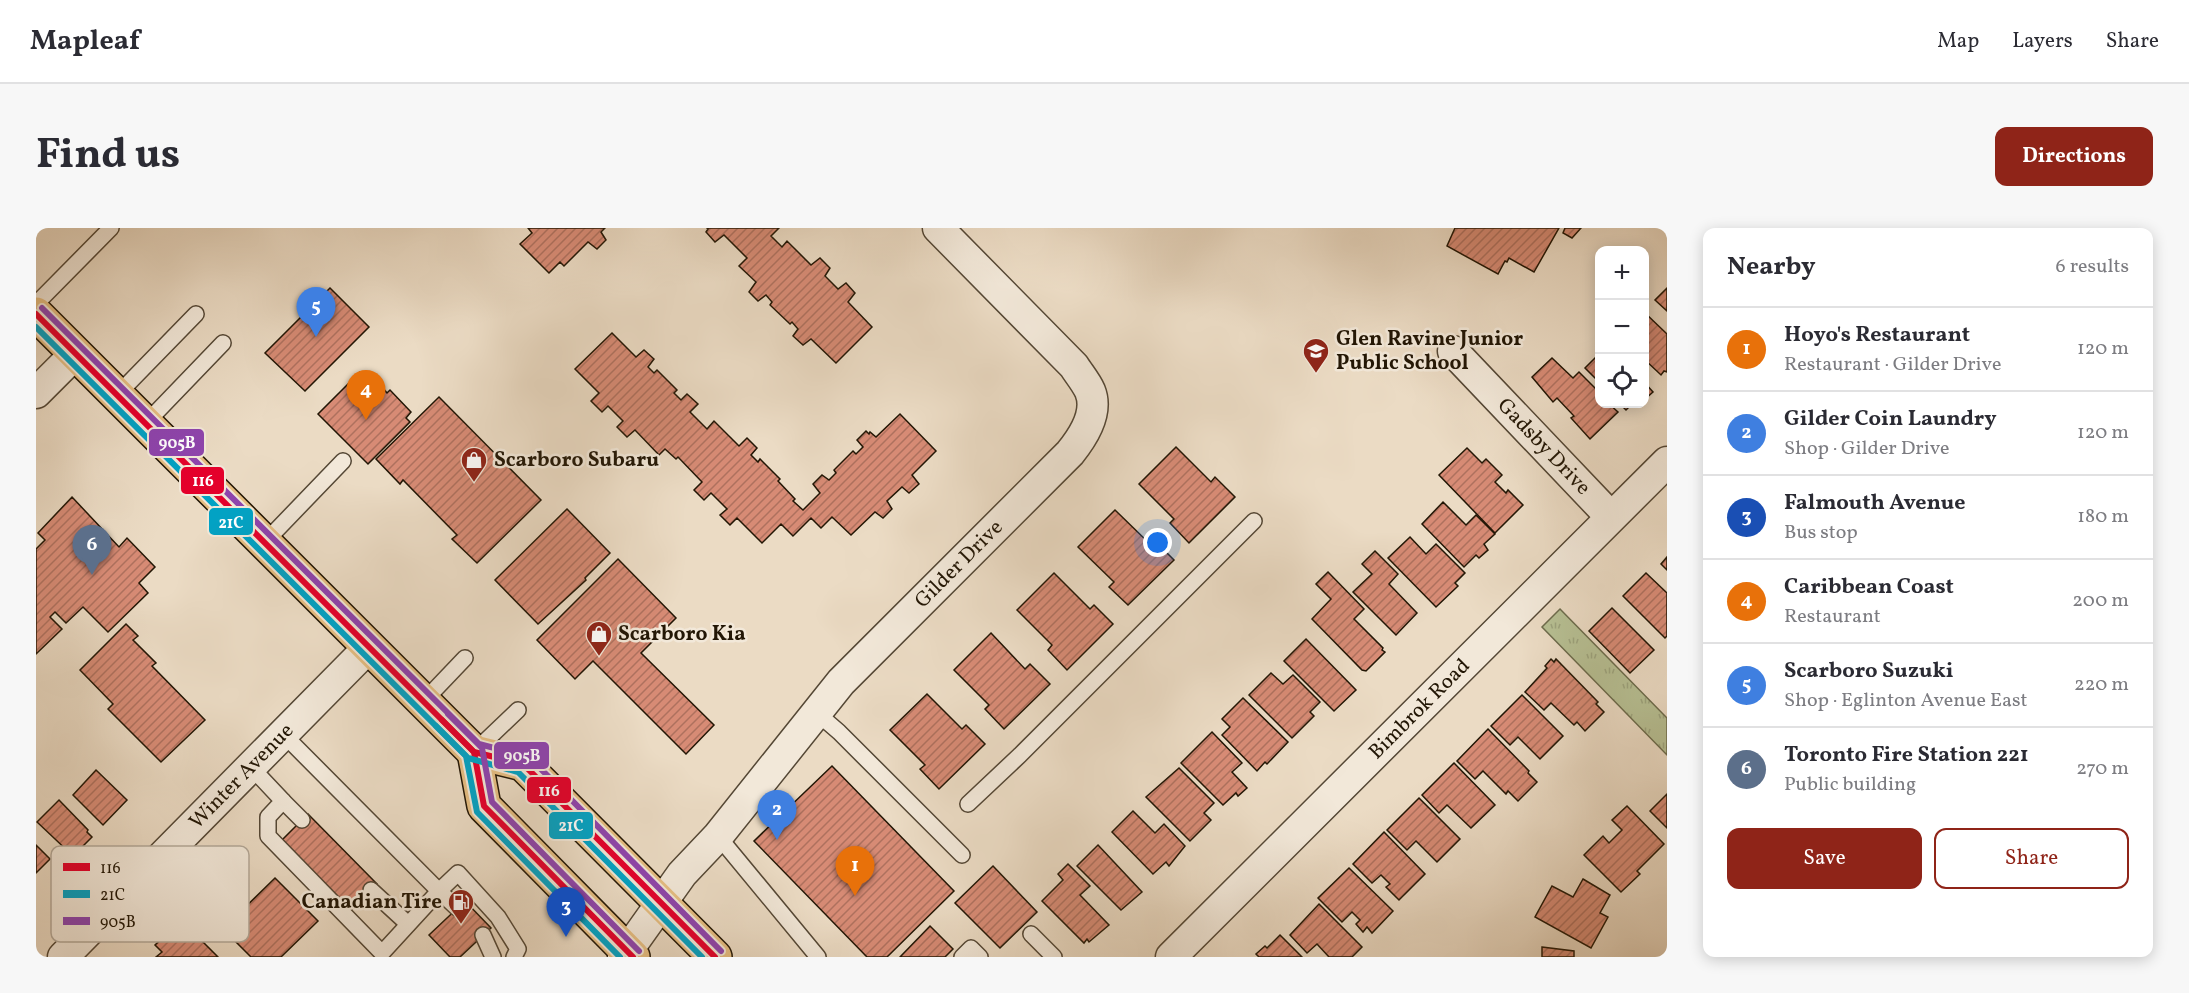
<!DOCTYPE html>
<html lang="en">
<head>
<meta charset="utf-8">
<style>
  :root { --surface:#fff; --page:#f7f7f7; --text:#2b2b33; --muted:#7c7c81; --line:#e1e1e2; --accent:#8f2418 }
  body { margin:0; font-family:Vollkorn,serif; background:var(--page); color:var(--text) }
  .controls { position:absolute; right:18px; top:18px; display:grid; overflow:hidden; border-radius:12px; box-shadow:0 3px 15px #0003 }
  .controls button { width:54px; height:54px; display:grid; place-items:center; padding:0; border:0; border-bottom:2px solid var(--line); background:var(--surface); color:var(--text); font:30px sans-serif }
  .you { position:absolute; left:1122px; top:315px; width:21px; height:21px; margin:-15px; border:4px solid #fff; border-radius:50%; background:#1a73e8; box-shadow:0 0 0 9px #1a73e833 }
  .badge { display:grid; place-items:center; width:39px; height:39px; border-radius:50%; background:var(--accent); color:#fff; font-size:20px; font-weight:700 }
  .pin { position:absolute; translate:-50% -50px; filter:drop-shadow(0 2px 3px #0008) }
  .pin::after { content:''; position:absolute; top:32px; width:21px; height:18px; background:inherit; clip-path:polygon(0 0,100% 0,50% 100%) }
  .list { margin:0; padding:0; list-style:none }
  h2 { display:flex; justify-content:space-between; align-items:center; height:78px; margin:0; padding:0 24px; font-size:26px }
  h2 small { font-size:20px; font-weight:400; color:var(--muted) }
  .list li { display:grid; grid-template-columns:39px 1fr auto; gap:18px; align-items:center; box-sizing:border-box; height:84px; padding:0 24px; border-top:2px solid var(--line) }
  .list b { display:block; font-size:22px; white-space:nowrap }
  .list p { margin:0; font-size:20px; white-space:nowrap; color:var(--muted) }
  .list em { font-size:20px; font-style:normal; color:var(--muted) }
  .actions { display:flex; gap:12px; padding:18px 24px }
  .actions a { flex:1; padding:14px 0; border:2px solid var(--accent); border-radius:12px; text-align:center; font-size:21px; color:var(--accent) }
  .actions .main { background:var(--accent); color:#fff }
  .icon { flex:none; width:33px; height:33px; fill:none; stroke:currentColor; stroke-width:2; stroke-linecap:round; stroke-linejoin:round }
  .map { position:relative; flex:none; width:1631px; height:729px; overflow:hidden; border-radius:12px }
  header { display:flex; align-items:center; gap:36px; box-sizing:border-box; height:84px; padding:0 30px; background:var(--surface); border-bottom:2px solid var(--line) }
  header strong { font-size:28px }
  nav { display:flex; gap:33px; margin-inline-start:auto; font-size:21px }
  .intro { display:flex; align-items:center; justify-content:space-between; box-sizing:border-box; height:144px; padding:0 36px }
  h1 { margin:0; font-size:42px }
  .button { padding:15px 27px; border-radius:12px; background:var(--accent); color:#fff; font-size:21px; font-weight:700 }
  main { display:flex; gap:36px; padding:0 36px }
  aside { flex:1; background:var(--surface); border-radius:12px; box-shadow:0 3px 15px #0003 }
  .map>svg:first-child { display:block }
</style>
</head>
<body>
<header>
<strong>Mapleaf</strong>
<nav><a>Map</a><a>Layers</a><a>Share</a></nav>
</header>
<div class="intro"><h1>Find us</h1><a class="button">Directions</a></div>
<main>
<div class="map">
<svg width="1631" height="729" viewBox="0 0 1631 729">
  <defs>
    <pattern id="grass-tufts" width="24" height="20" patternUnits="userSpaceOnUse" patternTransform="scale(1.5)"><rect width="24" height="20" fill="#b7c094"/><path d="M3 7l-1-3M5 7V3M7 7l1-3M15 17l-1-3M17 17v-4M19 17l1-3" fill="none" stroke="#9da47e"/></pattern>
    <pattern id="building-hatch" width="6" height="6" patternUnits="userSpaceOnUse" patternTransform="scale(1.5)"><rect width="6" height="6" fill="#d78b75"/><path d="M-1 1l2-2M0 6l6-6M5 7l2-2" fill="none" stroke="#ae715e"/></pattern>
  </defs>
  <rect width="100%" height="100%" fill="#ebdbc4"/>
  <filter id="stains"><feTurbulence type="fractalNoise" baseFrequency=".00333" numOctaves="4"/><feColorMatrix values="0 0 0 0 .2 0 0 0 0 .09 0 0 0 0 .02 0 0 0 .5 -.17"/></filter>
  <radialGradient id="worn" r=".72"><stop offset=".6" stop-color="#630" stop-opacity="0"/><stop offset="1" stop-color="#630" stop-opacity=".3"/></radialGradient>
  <path fill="url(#grass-tufts)" stroke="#6c6b4c" stroke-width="1.5" d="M1524 381 1631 490V527L1506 399Z"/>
  <g fill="url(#building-hatch)" stroke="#221605" stroke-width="1.5">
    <path d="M569 0 565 4 570 12 561 21 552 14 528 38 524 34 513 45 484 16 496 5 492 0Z"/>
    <path d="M671 0H743L735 8 746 19 751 13 775 37 784 30 794 40 789 48 802 61 810 55 819 65 812 74 836 99 800 135 775 111 767 117 757 108 762 101 756 94 754 96 734 77 736 74 730 67 722 73 713 64 720 54 703 38 711 30 688 7 679 14 670 4 672 1Z"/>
    <path d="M1419 0H1523L1498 44 1473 30 1471 34 1469 33 1462 46 1411 18Z"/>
    <path d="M1529 0H1545L1536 10 1527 5Z"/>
    <path d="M294 60 333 99 269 163 229 125Z"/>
    <path d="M1631 60V83L1619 72Z"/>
    <path d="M1608 84 1631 106V144L1628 143 1625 147 1608 131Z"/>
    <path d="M576 105 600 129 608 122 618 131 612 139 618 145 621 142 641 162 638 165 645 172 651 166 662 176 654 184 671 201 678 193 703 218 711 210 721 220 715 227 722 234 724 231 744 251 742 253 759 271 757 273 767 282 784 265 777 256 786 247 793 252 800 245 798 242 817 223 820 226 827 219 821 212 830 203 833 206 834 204 840 209 864 186 900 223 876 247 883 256 873 265 866 259 851 273 856 281 847 290 839 284 815 307 796 289 785 300 775 290 757 308 745 296 726 315 701 290 694 297 684 287 691 281 675 265 668 272 658 262 666 254 642 229 640 231 629 221 623 227 599 202 591 209 581 199 587 193 572 178 566 184 555 173 563 165 539 141Z"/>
    <path d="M1564 125V155L1549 140Z"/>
    <path d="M1516 130 1537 150 1543 144 1564 165V176H1573L1582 184 1554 211 1535 190 1538 188 1521 170 1517 174 1496 149Z"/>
    <path d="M324 144 343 163 346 159 351 165 354 162 375 184 370 190 374 194 332 236 282 186Z"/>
    <path d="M1608 154 1617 164 1608 172Z"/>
    <path d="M403 169 505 272 441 335 416 311 421 307 367 252 364 256 340 231Z"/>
    <path d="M1584 176H1596L1590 182Z"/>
    <path d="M1140 219 1175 254 1179 249 1199 269 1153 315 1134 295 1138 291 1103 256Z"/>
    <path d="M1431 220 1446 235 1450 231 1466 247 1459 254 1470 265 1472 262 1487 277 1459 305 1403 247Z"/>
    <path d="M36 269 83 319 91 310 119 339 103 355 112 365 72 404 47 379 30 395 19 384 14 389 26 401 0 426V321L9 312 2 305Z"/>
    <path d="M1407 274 1430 297 1440 287 1459 306 1448 316 1452 322 1443 330 1440 327 1428 339 1386 296Z"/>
    <path d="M531 281 574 325 549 350 550 352 502 396 459 352Z"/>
    <path d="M1079 282 1115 317 1119 313 1138 332 1092 377 1073 359 1078 354 1042 319Z"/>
    <path d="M1374 309 1390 326 1400 316 1429 345 1419 355 1422 358 1400 379 1352 330Z"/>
    <path d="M1339 323 1362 346 1353 356 1381 385 1360 407 1317 364 1336 346 1326 336Z"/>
    <path d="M1631 329V342L1625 336Z"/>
    <path d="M582 331 640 390 605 425 678 497 650 526 557 433 539 451 501 412Z"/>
    <path d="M1292 344 1328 381 1318 391 1347 420 1346 422 1349 424 1330 443 1326 442 1276 391 1295 371 1280 356Z"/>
    <path d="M1018 345 1054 381 1058 377 1077 396 1031 442 1012 422 1016 417 981 382Z"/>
    <path d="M1610 345 1631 365V408L1629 410 1587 368Z"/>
    <path d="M1576 380 1618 422 1594 445 1553 403Z"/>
    <path d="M90 396 102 408 97 412 120 435 116 438 169 492 125 534 72 481 77 476 44 442Z"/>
    <path d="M955 405 989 441 994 436 1014 456 968 501 949 481 953 477 918 442Z"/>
    <path d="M1270 411 1320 462 1298 483 1248 433Z"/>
    <path d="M1515 431 1518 434 1520 431 1562 474 1560 476 1568 484 1549 503 1541 494 1538 497 1515 475 1508 482 1489 464 1511 440 1509 438Z"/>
    <path d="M1235 445 1247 456 1257 447 1284 474 1274 484 1278 488 1256 510 1213 467Z"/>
    <path d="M891 466 926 501 930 497 949 516 903 561 884 541 889 537 854 502Z"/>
    <path d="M1486 467 1527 508 1504 531 1482 509 1474 517 1455 498Z"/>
    <path d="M1207 470 1252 514 1231 536 1229 534 1221 543 1186 507 1194 499 1186 491Z"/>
    <path d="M1452 501 1493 543 1492 545 1501 554 1482 573 1472 563 1470 566 1447 543 1439 551 1421 533Z"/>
    <path d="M1176 504 1206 535 1196 544 1211 560 1202 568 1200 565 1187 577 1145 535Z"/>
    <path d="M1418 535 1459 577 1435 600 1411 577 1403 585 1386 567Z"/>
    <path d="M796 538 918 663 851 729H831L718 613Z"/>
    <path d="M1143 540 1178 575 1168 585 1175 592 1154 613 1110 569Z"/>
    <path d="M60 542 91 572 67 597 37 567Z"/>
    <path d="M1631 566V600L1614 583Z"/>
    <path d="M1383 570 1424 611 1401 634 1380 613 1371 622 1351 602Z"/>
    <path d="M23 572 52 602 51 604 56 609 37 628 1 594Z"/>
    <path d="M1591 578 1628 616 1601 643 1604 646 1585 664 1548 627 1567 608 1573 615 1586 602 1576 592Z"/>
    <path d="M1097 583 1119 605 1128 596 1149 618 1133 638 1130 634 1117 646 1076 604Z"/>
    <path d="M272 586 341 656 314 683 245 613Z"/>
    <path d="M1348 604 1389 646 1363 672 1350 659 1354 656 1345 647 1336 655 1317 636Z"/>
    <path d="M0 617 14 631 0 645Z"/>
    <path d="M1062 617 1106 664 1085 682 1041 638Z"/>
    <path d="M1032 636 1054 658 1044 667 1073 697 1053 714 1051 711 1048 715 1006 673 1027 652 1022 646Z"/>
    <path d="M957 638 1001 684 964 720 919 675Z"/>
    <path d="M1313 640 1357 683 1336 705 1331 699 1327 704 1320 696 1324 692 1316 684 1306 694 1282 670Z"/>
    <path d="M239 650 282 693 245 729H215L187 701Z"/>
    <path d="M1547 651 1574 667 1564 685 1572 689 1555 720 1499 689 1516 658 1537 669Z"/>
    <path d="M429 673 455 700 424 729H414L393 707Z"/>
    <path d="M1283 676 1326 719 1316 729H1293L1281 716 1271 725 1254 707Z"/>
    <path d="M894 698 917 721 909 729H864Z"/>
    <path d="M153 700 182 729H120L126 724 119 717 136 701 145 708Z"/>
    <path d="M1244 707 1266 729H1223L1220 726 1229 718 1231 720Z"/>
    <path d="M1506 719 1538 723V729H1506Z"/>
  </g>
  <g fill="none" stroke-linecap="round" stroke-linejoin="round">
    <g stroke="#544735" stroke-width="18">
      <g id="service">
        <path d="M0 76 75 0"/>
        <path d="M82 166 160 86"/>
        <path d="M110 195 187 115"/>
        <path d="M229 314 307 233"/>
        <path d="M388 473 429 430"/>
        <path d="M781 485 803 504 926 627"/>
        <path d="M438 524 482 482"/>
        <path d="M215 539 247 573 232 589V608L346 725 403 663 247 506"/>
        <path d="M247 573 266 592"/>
        <path d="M932 576 984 527 1218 293"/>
        <path d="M682 608 782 729"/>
        <path d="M335 662 372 696"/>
        <path d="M421 680 403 663 422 645 462 689 482 721 478 729"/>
        <path d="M995 706 1018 729"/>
        <path d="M447 707 457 729"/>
        <path d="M926 729 935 720 944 729"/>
      </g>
    </g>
    <g stroke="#544735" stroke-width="33">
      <g id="minor">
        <path id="s1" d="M1417 123 1575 289"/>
        <path d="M0 165 40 125"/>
        <path id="s2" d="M27 729 333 419"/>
        <path id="s3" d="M587 729 646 646 682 608 805 454 1034 225C1047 209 1063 185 1054 163 1050 154 1043 146 1038 138L902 0"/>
        <path id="s4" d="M1135 729 1631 234"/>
      </g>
    </g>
    <g stroke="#221605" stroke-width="36">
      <g id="primary">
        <path d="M0 86 438 524 487 536 679 729"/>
        <path d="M438 524 448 578 597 729"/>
      </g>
    </g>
    <use href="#service" stroke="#f2e8d9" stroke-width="15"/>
    <use href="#minor" stroke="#f2e8d9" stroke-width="30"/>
    <use href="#primary" stroke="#e6be82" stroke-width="33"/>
    <g stroke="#f2e8d9" stroke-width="10">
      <g id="bus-1">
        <path d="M0 86 438 524 487 536 679 729"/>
        <path d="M406 492 438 524 448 578 597 729"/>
      </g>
    </g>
    <g stroke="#f2e8d9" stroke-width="10">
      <g id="bus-2">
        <path d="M0 99 432 530 482 544 666 729"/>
        <path d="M400 498 430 528 441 584 584 729"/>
      </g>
    </g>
    <g stroke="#f2e8d9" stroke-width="10">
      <g id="bus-3">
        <path d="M6 80 443 516 493 529 685 723"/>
        <path d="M412 486 446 520 456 574 603 723"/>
      </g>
    </g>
    <use href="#bus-1" stroke="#e4002b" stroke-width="6"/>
    <use href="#bus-2" stroke="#02a2c4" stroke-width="6"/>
    <use href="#bus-3" stroke="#8e44ad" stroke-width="6"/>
  </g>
  <defs>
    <g id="school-pin" transform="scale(1.35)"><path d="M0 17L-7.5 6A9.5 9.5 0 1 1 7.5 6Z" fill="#8f2418" stroke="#f2e8d9"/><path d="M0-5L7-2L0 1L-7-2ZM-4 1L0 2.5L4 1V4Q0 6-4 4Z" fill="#fff"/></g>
    <g id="shop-pin" transform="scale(1.35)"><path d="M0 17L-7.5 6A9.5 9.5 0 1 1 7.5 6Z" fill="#8f2418" stroke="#f2e8d9"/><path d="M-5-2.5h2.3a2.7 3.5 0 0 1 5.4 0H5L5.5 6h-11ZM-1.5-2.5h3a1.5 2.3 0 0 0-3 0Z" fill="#fff"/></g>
    <g id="fuel-pin" transform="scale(1.35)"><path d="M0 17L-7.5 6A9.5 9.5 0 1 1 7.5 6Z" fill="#8f2418" stroke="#f2e8d9"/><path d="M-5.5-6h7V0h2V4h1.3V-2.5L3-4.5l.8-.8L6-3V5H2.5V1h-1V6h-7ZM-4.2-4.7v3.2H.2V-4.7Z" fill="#fff"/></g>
  </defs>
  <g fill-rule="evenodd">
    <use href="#school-pin" x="1280" y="123"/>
    <use href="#shop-pin" x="438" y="232"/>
    <use href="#shop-pin" x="563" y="406"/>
    <use href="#fuel-pin" x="425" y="674"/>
  </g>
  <g text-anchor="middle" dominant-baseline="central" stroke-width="5" stroke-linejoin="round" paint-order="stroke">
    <g font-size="21" font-weight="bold" fill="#221605" stroke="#f2e8d9" text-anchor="start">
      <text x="1300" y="111">Glen Ravine Junior<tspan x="1300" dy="24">Public School</tspan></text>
      <text x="458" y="232">Scarboro Subaru</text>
      <text x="582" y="406">Scarboro Kia</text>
      <text x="406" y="674" text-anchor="end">Canadian Tire</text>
    </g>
    <g font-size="21" fill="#221605" stroke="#f2e8d9">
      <text stroke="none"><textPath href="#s1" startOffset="132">Gadsby Drive</textPath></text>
      <text stroke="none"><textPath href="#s3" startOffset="518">Gilder Drive</textPath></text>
      <text stroke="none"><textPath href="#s4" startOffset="351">Bimbrok Road</textPath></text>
      <text stroke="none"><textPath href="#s2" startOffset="254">Winter Avenue</textPath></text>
    </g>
  </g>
  <rect x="15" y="618" width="198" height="96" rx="9" fill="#f2e8d9" stroke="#b4a999" stroke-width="1.5"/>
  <rect x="27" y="635" width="27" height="8" fill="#e4002b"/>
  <rect x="27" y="662" width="27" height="8" fill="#02a2c4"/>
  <rect x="27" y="689" width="27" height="8" fill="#8e44ad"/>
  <g font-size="16" fill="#221605">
    <text x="64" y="645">116</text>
    <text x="64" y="672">21C</text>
    <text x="64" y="699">905B</text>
  </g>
  <g stroke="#f2e8d9" stroke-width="2">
    <rect x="112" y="200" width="57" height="29" rx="6" fill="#8e44ad"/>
    <rect x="144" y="238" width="45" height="29" rx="6" fill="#e4002b"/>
    <rect x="172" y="279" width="46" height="29" rx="6" fill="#02a2c4"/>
    <rect x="457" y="513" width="57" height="29" rx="6" fill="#8e44ad"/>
    <rect x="490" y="548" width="46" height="28" rx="6" fill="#e4002b"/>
    <rect x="512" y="583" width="46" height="29" rx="6" fill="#02a2c4"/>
  </g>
  <g font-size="16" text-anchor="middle" font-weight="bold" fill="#fff">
    <text x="141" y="220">905B</text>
    <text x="167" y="258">116</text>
    <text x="195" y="300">21C</text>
    <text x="486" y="533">905B</text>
    <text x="513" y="568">116</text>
    <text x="535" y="603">21C</text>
  </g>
  <rect width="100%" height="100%" filter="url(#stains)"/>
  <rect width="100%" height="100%" fill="url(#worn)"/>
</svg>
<div class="controls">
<button>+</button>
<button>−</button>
<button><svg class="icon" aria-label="locate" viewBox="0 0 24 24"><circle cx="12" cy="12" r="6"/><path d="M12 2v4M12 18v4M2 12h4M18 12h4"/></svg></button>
</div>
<div class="you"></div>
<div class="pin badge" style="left:819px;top:668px;background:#e8710a">1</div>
<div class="pin badge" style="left:741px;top:612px;background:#3f7fe0">2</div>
<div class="pin badge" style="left:530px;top:709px;background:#1a4fb4">3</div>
<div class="pin badge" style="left:330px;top:192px;background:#e8710a">4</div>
<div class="pin badge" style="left:280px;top:109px;background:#3f7fe0">5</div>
<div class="pin badge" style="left:56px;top:347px;background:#5c6f8a">6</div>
</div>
<aside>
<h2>Nearby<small>6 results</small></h2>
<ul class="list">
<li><span class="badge" style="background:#e8710a">1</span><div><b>Hoyo's Restaurant</b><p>Restaurant · Gilder Drive</p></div><em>120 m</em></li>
<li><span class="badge" style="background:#3f7fe0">2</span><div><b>Gilder Coin Laundry</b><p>Shop · Gilder Drive</p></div><em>120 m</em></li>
<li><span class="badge" style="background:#1a4fb4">3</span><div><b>Falmouth Avenue</b><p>Bus stop</p></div><em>180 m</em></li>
<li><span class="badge" style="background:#e8710a">4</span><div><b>Caribbean Coast</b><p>Restaurant</p></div><em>200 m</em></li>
<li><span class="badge" style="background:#3f7fe0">5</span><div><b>Scarboro Suzuki</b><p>Shop · Eglinton Avenue East</p></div><em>220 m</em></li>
<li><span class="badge" style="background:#5c6f8a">6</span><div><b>Toronto Fire Station 221</b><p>Public building</p></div><em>270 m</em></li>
</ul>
<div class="actions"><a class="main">Save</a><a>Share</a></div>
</aside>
</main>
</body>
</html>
